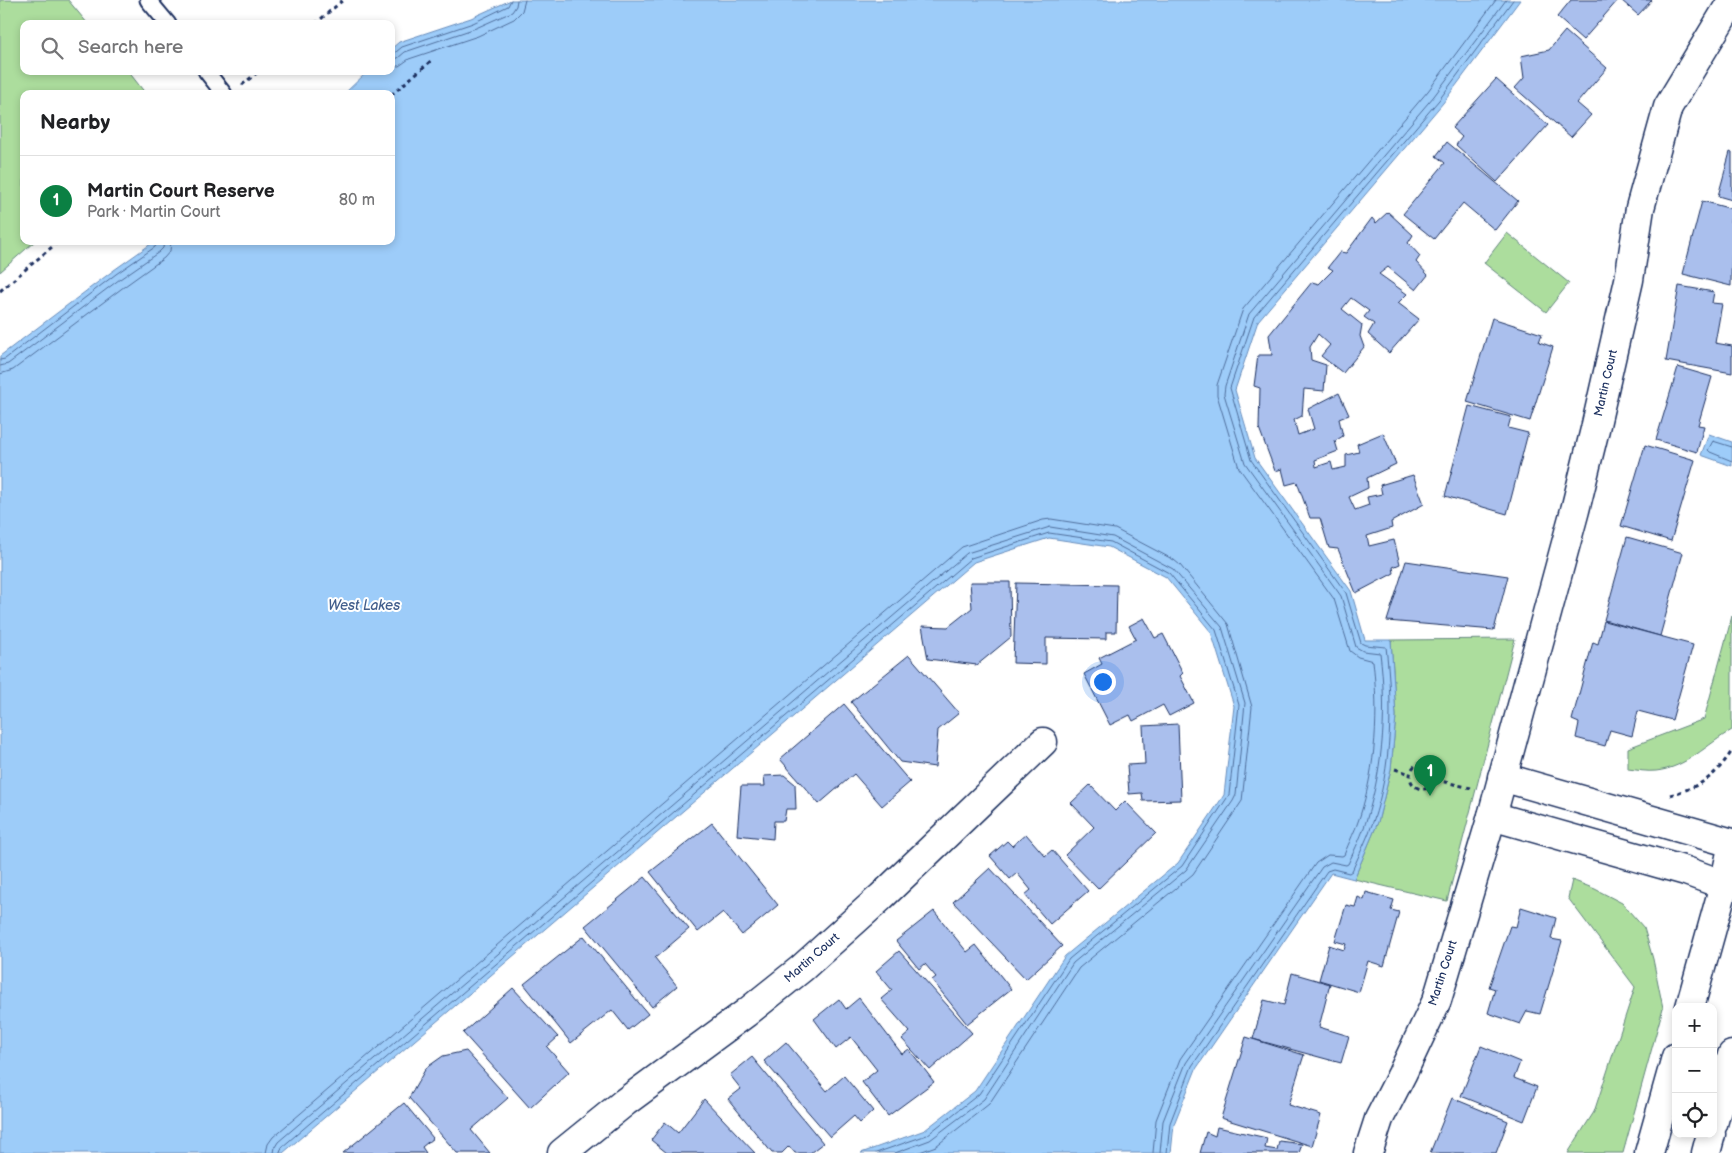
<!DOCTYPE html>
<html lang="en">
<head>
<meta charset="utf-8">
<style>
  :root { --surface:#fff; --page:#f6f6f6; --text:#202124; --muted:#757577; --line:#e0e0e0; --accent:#0b8043 }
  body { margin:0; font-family:"Balsamiq Sans",sans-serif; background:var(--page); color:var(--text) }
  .controls { position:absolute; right:15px; bottom:15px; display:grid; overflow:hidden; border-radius:10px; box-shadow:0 2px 8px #0003 }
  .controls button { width:45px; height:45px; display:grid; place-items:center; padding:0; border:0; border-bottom:1px solid var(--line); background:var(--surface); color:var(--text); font:25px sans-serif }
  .you { position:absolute; left:1102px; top:681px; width:18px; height:18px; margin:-12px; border:4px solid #fff; border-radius:50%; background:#1a73e8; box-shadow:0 0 0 8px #1a73e833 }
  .badge { display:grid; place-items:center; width:32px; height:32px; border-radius:50%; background:var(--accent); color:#fff; font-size:16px; font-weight:700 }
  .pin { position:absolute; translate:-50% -41px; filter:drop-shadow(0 1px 2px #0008) }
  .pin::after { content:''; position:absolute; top:26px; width:18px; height:15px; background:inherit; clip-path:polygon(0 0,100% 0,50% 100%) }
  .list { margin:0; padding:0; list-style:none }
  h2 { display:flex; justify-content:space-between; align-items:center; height:65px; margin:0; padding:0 20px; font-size:21px }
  h2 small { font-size:16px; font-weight:400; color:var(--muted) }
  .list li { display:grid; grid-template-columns:32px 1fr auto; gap:15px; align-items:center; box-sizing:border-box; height:90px; padding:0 20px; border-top:1px solid var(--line) }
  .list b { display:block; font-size:19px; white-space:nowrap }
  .list p { margin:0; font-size:16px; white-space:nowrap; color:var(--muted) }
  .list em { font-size:16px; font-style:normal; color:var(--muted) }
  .icon { flex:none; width:28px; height:28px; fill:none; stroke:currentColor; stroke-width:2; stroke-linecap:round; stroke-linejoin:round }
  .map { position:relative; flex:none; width:1732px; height:1153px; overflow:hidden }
  .search { position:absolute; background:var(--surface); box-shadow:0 2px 8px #0003; left:20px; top:20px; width:375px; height:55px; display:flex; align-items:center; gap:12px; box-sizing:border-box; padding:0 18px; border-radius:10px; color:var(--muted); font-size:19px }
  .panel { position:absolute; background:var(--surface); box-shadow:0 2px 8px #0003; left:20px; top:90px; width:375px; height:155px; border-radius:10px }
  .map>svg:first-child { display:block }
</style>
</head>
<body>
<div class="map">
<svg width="1732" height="1153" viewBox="0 0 1732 1153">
  <rect width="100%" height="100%" fill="#fff"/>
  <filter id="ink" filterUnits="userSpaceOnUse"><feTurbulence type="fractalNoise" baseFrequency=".02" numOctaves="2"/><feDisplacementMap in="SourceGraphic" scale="10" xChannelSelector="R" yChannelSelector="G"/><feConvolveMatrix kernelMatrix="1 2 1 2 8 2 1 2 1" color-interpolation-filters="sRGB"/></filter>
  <g filter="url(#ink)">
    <g fill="#acdd9d" stroke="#64867e">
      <path d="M0 0H68L88 24H24V71H128L146 94H24V241H35L0 272Z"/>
      <path d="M1507 233 1569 283 1546 312 1484 263Z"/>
      <path d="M1732 616V730C1707 744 1686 768 1656 771 1647 772 1637 770 1628 769V748L1704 719Z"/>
      <path d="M1515 639 1447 901 1354 879 1378 822 1391 769 1396 716 1391 640Z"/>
      <path d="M1572 880 1595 889 1622 903 1644 928 1653 959 1663 1008 1623 1153H1568L1594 1112 1635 987 1568 898Z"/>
    </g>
    <g fill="#9dccf9" stroke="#698dbb">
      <path d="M511 0H1520L1443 103 1258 321 1235 390 1255 458 1351 591 1365 640H1391L1396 716 1391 769 1378 822 1354 879 1331 873 1196 1069 1174 1124 1171 1153H861L925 1130 975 1091 1065 956 1178 863 1224 795 1234 706 1211 632 1166 577 1109 547 1049 538 974 562 283 1153H0V356L114 270 155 241H391V94H344L368 71H391V49L399 42 471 18Z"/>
      <path d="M1709 434 1732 442V466L1701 455Z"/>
    </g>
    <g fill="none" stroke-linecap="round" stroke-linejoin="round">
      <g stroke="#4f6e9c" stroke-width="1">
        <path d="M391 53 396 52 402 47 473 23 508 6 511 0"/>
        <path d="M391 59 398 58 405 52 476 28 512 12 516 6 517 0"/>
        <path d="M391 66H399L409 59 478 36 514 19 522 11 525 0"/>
        <path d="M0 360 5 359 116 274 155 247 158 241"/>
        <path d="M0 366 8 364 120 279 159 252 163 248 164 241"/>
        <path d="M0 374 13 370 125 286 164 258 170 251 171 241"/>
        <path d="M1732 447 1713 441 1708 450 1710 452 1732 461"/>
        <path d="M266 1153 268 1144 273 1137 962 547 1043 520 1051 519 1115 529 1174 560 1180 565 1228 624 1252 707 1242 801 1193 874 1079 968 989 1104 936 1146 917 1153"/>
        <path d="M274 1153 275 1147 278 1142 967 553 1050 527 1113 537 1173 569 1222 627 1245 703 1236 795 1233 801 1186 870 1073 963 984 1099 930 1140 895 1153"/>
        <path d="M280 1153 282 1147 971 558 1049 533 1111 542 1169 573 1216 630 1239 705 1229 795 1182 866 1069 959 979 1094 927 1135 876 1153"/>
        <path d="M1153 1153 1156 1120 1180 1059 1316 863 1328 855 1342 856 1344 855C1349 842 1356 829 1360 816 1376 766 1379 713 1373 661L1358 657 1350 651 1334 599 1239 468 1217 395V385L1243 309 1428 91 1496 0"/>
        <path d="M1160 1153 1163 1121 1186 1063 1322 867 1331 862 1346 865 1348 864C1355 849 1363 833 1367 818 1384 763 1387 709 1380 653L1363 651 1356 647 1341 596 1245 463 1224 394 1225 386 1249 314 1434 96 1506 0"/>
        <path d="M1167 1153 1170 1123 1192 1066 1327 871 1333 869 1349 873 1352 871C1359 855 1367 839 1373 822 1392 766 1393 705 1386 647L1365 645 1361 643 1346 593 1251 460 1230 388 1254 317 1439 100 1513 0"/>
      </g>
    </g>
    <g fill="#aabfed" stroke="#1b2f5e">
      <path d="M1571 0H1618L1583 40 1557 17Z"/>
      <path d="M1621 0H1652L1638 15Z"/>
      <path d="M1565 31 1607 68 1577 103 1591 115 1571 137 1515 88 1524 78 1521 56 1549 50Z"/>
      <path d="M1496 79 1548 125 1497 182 1456 145 1462 137 1452 128Z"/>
      <path d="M1447 142 1518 201 1495 230 1463 203 1434 239 1403 214 1445 163 1436 156Z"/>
      <path d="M1730 152 1732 153V200L1718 196Z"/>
      <path d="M1702 201 1732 209 1730 222H1732L1731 286 1683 274Z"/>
      <path d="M1388 212 1413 235 1408 243 1420 256 1416 262 1428 275 1416 290 1388 267 1379 274 1407 294 1398 303 1419 319 1389 353 1368 334 1374 324 1364 317 1369 311 1351 298 1342 309 1362 325 1360 336 1364 347 1343 373 1321 356 1330 345 1318 334 1310 347 1311 360 1326 365 1324 391 1304 389 1302 416 1294 420 1298 435 1314 429 1308 409 1339 393 1349 415 1339 419 1343 436 1335 441 1338 451 1315 460 1316 467 1331 462 1333 470 1346 467V455L1359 452 1357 444 1383 433 1396 464 1367 478 1368 488 1349 497 1355 510 1369 505 1367 497 1382 494 1380 485 1413 475 1424 504 1391 522 1392 528 1367 536 1369 546 1394 540 1400 564 1393 567 1394 573 1356 593 1338 549 1329 548 1320 518H1310L1297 482 1286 485 1282 469 1275 471 1259 428 1260 388 1254 386 1258 355H1272L1269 335 1312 282 1319 284 1333 270 1328 267 1340 252 1346 253 1372 218 1376 223Z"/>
      <path d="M1679 286 1714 292 1712 303 1722 304 1715 343 1732 346V373L1666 361Z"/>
      <path d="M1492 318 1542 334 1539 342 1553 347 1530 421 1467 402Z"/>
      <path d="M1678 367 1712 377 1698 425 1704 426 1697 452 1656 440Z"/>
      <path d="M1469 406 1511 417 1508 428 1528 433 1507 514 1445 496Z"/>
      <path d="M1645 445 1695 460 1671 541 1621 526Z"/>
      <path d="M1627 537 1683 553 1660 636 1604 620Z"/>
      <path d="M1406 561 1508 576 1494 630 1387 621Z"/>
      <path d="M970 582H1010L1011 637 977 665 928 659 922 626 948 627 972 608Z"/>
      <path d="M1016 583 1117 585 1116 632H1106V639L1046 638V664L1013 663Z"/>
      <path d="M1144 618 1155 638 1163 634 1183 673 1180 676 1194 703 1169 716 1163 705 1133 721 1130 715 1110 725 1084 674 1102 664 1099 658 1136 639 1129 626Z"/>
      <path d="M1604 621 1693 645 1672 720 1638 711 1632 736 1610 730 1605 746 1576 738 1579 723 1572 720 1593 642 1598 644Z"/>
      <path d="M909 655 959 713 938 730 935 767 900 762 851 702Z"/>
      <path d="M844 704 910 782 882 806 854 774 819 804 780 759Z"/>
      <path d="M1178 724 1181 800 1143 801 1142 793 1129 794 1127 765 1145 764 1143 726Z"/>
      <path d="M784 775 795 784 796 809H786L784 821H774L773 839 737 835 741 786H765L764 776Z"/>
      <path d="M1090 785 1115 811 1125 801 1156 833 1098 889 1065 855 1094 827 1071 803Z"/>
      <path d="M712 823 778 905 742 935 723 912 698 932 650 872Z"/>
      <path d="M1026 834 1045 856 1052 850 1088 891 1050 924 1025 895 1031 890 1017 873 1010 879 990 856 1007 841 1012 846Z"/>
      <path d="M990 868 1062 946 1026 979 953 902Z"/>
      <path d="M645 877 689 929 655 958 677 986 652 1007 585 926Z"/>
      <path d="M1366 892 1394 900 1391 910 1399 912 1384 966 1368 961 1359 992 1319 980 1329 945 1344 950 1346 944 1335 941 1346 905 1355 907 1358 897 1364 900Z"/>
      <path d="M1521 907 1556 918 1551 939 1562 941 1540 1014 1527 1011 1520 1024 1488 1013 1495 989 1489 987 1510 926 1516 927Z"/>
      <path d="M934 911 967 952 976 945 1011 989 967 1024 932 980 936 977 925 964 919 969 896 941Z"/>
      <path d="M584 936 648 1014 628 1030 612 1010 571 1043 524 984Z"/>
      <path d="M899 951 972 1033 930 1070 902 1039 910 1032 881 999 892 990 876 971Z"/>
      <path d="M1292 973 1330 984 1319 1027 1349 1036 1341 1063 1253 1039 1264 1000 1284 1005Z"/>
      <path d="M513 988 558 1037 547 1047 569 1072 530 1108 463 1033Z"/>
      <path d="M859 998 902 1054 909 1049 934 1082 888 1116 862 1082 877 1070 851 1037 836 1049 814 1019 839 999 846 1009Z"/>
      <path d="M1246 1037 1304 1055 1288 1105 1321 1115 1312 1146 1221 1118Z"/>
      <path d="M786 1042 827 1091 844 1076 873 1111 860 1123 854 1116 830 1137 764 1061Z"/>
      <path d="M1481 1046 1520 1062 1514 1078 1537 1087 1524 1121 1461 1096Z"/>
      <path d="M466 1051 508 1098 471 1130 490 1153H457L409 1098 426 1068 443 1056Z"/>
      <path d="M752 1057 823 1143 810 1153H795L789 1146 782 1153H772L728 1099 741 1089 730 1075Z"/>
      <path d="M1452 1098 1508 1121 1496 1153H1430Z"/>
      <path d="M704 1099 755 1153H667L651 1140 665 1122 678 1133Z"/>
      <path d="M404 1103 433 1138 422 1147 426 1153H343Z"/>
      <path d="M1217 1127 1267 1138 1265 1148 1277 1150 1279 1141 1302 1144 1299 1153H1200L1206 1132 1215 1136Z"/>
    </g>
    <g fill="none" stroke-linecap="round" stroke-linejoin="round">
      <g stroke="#1b2f5e" stroke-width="19">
        <g id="lane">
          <path d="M148 0 168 24"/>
          <path d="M206 71 224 94"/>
        </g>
      </g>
      <g stroke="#1b2f5e" stroke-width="31">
        <g id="street">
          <path d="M1502 777 1732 843"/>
          <path d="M1492 816 1686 871 1724 885"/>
          <path d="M562 1153 625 1102 746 1013 801 969 881 897 1043 742"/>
          <path d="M1368 1153 1379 1119 1402 1074 1437 1000 1492 816 1575 510 1595 429 1629 280 1640 208 1668 107 1732 1"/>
        </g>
      </g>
      <g stroke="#1b2f5e" stroke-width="31">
        <g id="secondary">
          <path d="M1690 1007 1724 885 1732 848"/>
          <path d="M1713 1124 1732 1055"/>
          <path d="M1649 1153 1676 1057"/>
          <path d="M1706 1153 1711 1134"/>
        </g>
      </g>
      <g stroke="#1b2f5e" stroke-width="3" stroke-dasharray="4 4" stroke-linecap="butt">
        <path d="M315 24 343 0"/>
        <path d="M242 85 259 71"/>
        <path d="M391 95 432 60"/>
        <path d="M0 291 59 241"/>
        <circle cx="1423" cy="776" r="13"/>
        <path d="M1395 769 1410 774"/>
        <path d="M1436 780 1471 788"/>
        <path d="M1670 795C1701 786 1713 779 1732 751"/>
      </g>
      <use href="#lane" stroke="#fff" stroke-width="15"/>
      <use href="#street" stroke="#fff" stroke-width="28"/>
      <use href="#secondary" stroke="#fff" stroke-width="28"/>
    </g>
  </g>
  <g text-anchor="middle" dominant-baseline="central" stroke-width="4" stroke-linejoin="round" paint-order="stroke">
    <g font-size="12" fill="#1b2f5e" stroke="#fff">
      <text transform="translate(1606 383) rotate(-77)">Martin Court</text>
      <text transform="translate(812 958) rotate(-41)">Martin Court</text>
      <text transform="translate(1443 973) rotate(-72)">Martin Court</text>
    </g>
    <g font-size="14" font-style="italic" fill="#425e8c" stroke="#fff">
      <text x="364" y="605">West Lakes</text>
    </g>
  </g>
</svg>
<div class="controls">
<button>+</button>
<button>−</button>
<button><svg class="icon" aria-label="locate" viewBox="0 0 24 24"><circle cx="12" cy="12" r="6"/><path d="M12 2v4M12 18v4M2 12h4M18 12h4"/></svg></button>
</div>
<div class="you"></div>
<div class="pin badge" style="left:1430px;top:796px">1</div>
<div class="search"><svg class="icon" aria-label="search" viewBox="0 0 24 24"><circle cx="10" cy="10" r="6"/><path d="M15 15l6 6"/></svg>Search here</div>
<section class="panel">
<h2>Nearby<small></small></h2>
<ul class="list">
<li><span class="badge">1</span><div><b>Martin Court Reserve</b><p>Park · Martin Court</p></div><em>80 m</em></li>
</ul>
</section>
</div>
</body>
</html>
